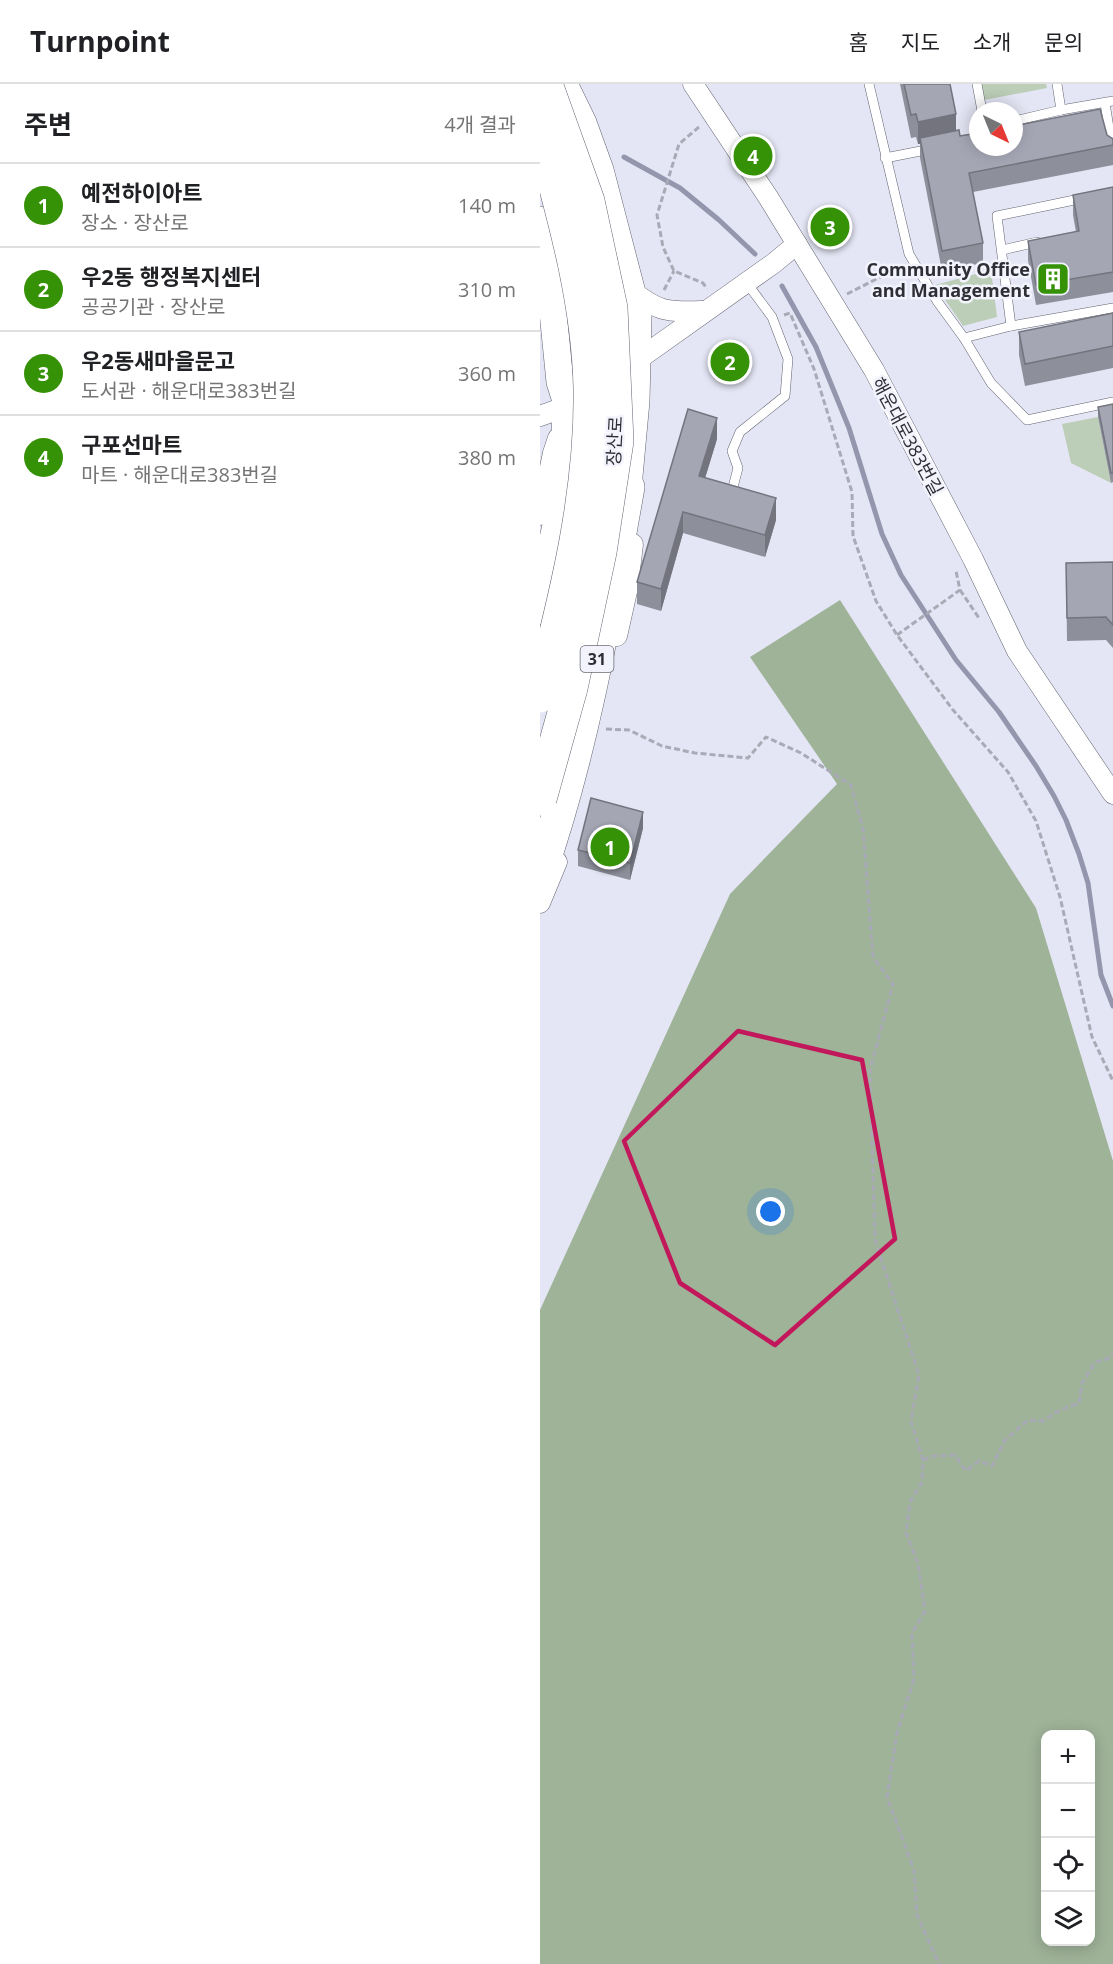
<!DOCTYPE html>
<html lang="ko">
<head>
<meta charset="utf-8">
<style>
  :root { --surface:#fff; --page:#f2f2f2; --text:#202124; --muted:#757577; --line:#e0e0e0; --accent:#359106 }
  body { margin:0; font-family:"Open Sans","Noto Sans KR",sans-serif; background:var(--page); color:var(--text) }
  .controls { position:absolute; right:18px; bottom:18px; display:grid; overflow:hidden; border-radius:12px; box-shadow:0 3px 15px #0003 }
  .controls button { width:54px; height:54px; display:grid; place-items:center; padding:0; border:0; border-bottom:2px solid var(--line); background:var(--surface); color:var(--text); font:30px sans-serif }
  .compass { position:absolute; left:429px; top:18px; width:54px; height:54px; border-radius:50%; background:var(--surface); box-shadow:0 3px 15px #0003; rotate:137deg }
  .you { position:absolute; left:231px; top:1128px; width:21px; height:21px; margin:-15px; border:4px solid #fff; border-radius:50%; background:#1a73e8; box-shadow:0 0 0 9px #1a73e833 }
  .badge { display:grid; place-items:center; width:39px; height:39px; border-radius:50%; background:var(--accent); color:#fff; font-size:20px; font-weight:700 }
  .pin { position:absolute; translate:-50% -50%; border:3px solid #fff; box-shadow:0 2px 6px #0006 }
  .list { margin:0; padding:0; list-style:none }
  h2 { display:flex; justify-content:space-between; align-items:center; height:78px; margin:0; padding:0 24px; font-size:26px }
  h2 small { font-size:20px; font-weight:400; color:var(--muted) }
  .list li { display:grid; grid-template-columns:39px 1fr auto; gap:18px; align-items:center; box-sizing:border-box; height:84px; padding:0 24px; border-top:2px solid var(--line) }
  .list b { display:block; font-size:22px; white-space:nowrap }
  .list p { margin:0; font-size:20px; white-space:nowrap; color:var(--muted) }
  .list em { font-size:20px; font-style:normal; color:var(--muted) }
  .icon { flex:none; width:33px; height:33px; fill:none; stroke:currentColor; stroke-width:2; stroke-linecap:round; stroke-linejoin:round }
  .map { position:relative; flex:none; width:573px; height:1880px; overflow:hidden }
  header { display:flex; align-items:center; gap:36px; box-sizing:border-box; height:84px; padding:0 30px; background:var(--surface); border-bottom:2px solid var(--line) }
  header strong { font-size:28px }
  nav { display:flex; gap:33px; margin-inline-start:auto; font-size:21px }
  main { display:flex }
  aside { flex:1; background:var(--surface) }
  .map>svg:first-child { display:block }
</style>
</head>
<body>
<header>
<strong>Turnpoint</strong>
<nav><a>홈</a><a>지도</a><a>소개</a><a>문의</a></nav>
</header>
<main>
<aside>
<h2>주변<small>4개 결과</small></h2>
<ul class="list">
<li><span class="badge">1</span><div><b>예전하이아트</b><p>장소 · 장산로</p></div><em>140 m</em></li>
<li><span class="badge">2</span><div><b>우2동 행정복지센터</b><p>공공기관 · 장산로</p></div><em>310 m</em></li>
<li><span class="badge">3</span><div><b>우2동새마을문고</b><p>도서관 · 해운대로383번길</p></div><em>360 m</em></li>
<li><span class="badge">4</span><div><b>구포선마트</b><p>마트 · 해운대로383번길</p></div><em>380 m</em></li>
</ul>
</aside>
<div class="map">
<svg width="573" height="1880" viewBox="0 0 573 1880">
  <rect width="100%" height="100%" fill="#e4e6f5"/>
  <g fill="#bcceb7">
    <path d="M441 0H506L507 4 444 16Z"/>
    <path d="M451 186 457 233 423 242 395 201Z"/>
    <path d="M558 333 571 399 531 379 522 340Z"/>
  </g>
  <path fill="#9fb399" fill-rule="evenodd" d="M300 516 496 824 573 1077V1880H0V1226L190 810 297 700 210 573ZM506 1650H550V1858H506Z"/>
  <g fill="none" stroke-linecap="round" stroke-linejoin="round">
    <g stroke="#9396ad" stroke-width="5">
      <path d="M84 73 140 104 179 136 215 170"/>
      <path d="M242 202 276 263 309 344 342 450 361 491 416 576 459 628 496 682 514 712 526 736 539 770 548 799 561 891 573 922"/>
    </g>
    <g stroke="#626371" stroke-width="10">
      <g id="lane">
        <path d="M329 0 369 170 397 217 424 254 451 299 487 336 573 318"/>
        <path d="M437 0 442 27"/>
        <path d="M517 0 521 26"/>
        <path d="M565 19 573 69"/>
        <path d="M474 37 521 26 573 17"/>
        <path d="M345 74 391 65"/>
        <path d="M462 166 497 158"/>
        <path d="M471 242 457 132 544 114"/>
        <path d="M424 254 471 242 573 224"/>
        <path d="M199 409 192 407 198 384 192 367 200 348 245 312 248 275 232 233 206 198"/>
      </g>
    </g>
    <g stroke="#626371" stroke-width="21">
      <g id="street">
        <path d="M153 0 228 113 334 286 433 475 477 567 573 710"/>
        <path d="M90 205C119 229 128 228 164 227"/>
        <path d="M89 282 234 179 257 160"/>
        <path d="M0 332 36 319"/>
        <path d="M0 431 13 369 18 354"/>
        <path d="M77 552 88 503 93 460"/>
        <path d="M0 819 17 778"/>
      </g>
    </g>
    <g stroke="#626371" stroke-width="28">
      <g id="secondary">
        <path d="M24 0 43 39 60 86 98 232 96 317 88 403"/>
        <path d="M0 136 6 158 20 298 28 323"/>
      </g>
    </g>
    <g stroke="#626371" stroke-width="34">
      <g id="highway">
        <path d="M0 524 19 442 29 366 28 323"/>
        <path d="M0 788C43 664 65 533 88 403"/>
      </g>
    </g>
    <g stroke="#a8aab6" stroke-width="3" stroke-dasharray="6 3" stroke-linecap="butt">
      <path d="M159 43 139 60 117 131 123 163 134 187 163 199 167 205"/>
      <path d="M124 206 134 187"/>
      <path d="M307 210 360 183"/>
      <path d="M244 231 250 229 274 285 312 408 313 452 336 517 357 551 413 626 468 688 496 737 520 813 552 953 573 997"/>
      <path d="M420 506 439 534"/>
      <path d="M357 551 420 506 416 487"/>
      <path d="M66 645 89 646 122 662 155 669 208 674 226 653 261 669 311 701 323 745 333 873 353 900 330 986 335 1156 379 1291 371 1337 383 1376 382 1398 370 1418 366 1449 378 1479 385 1527 372 1549 374 1595 357 1649 347 1713 374 1786 377 1831 399 1880"/>
      <path d="M383 1376 393 1372 415 1371 426 1387 439 1377 452 1382 465 1356 488 1336 503 1337 520 1326 539 1319 542 1299 555 1278 567 1275 573 1270"/>
    </g>
    <use href="#lane" stroke="#fff" stroke-width="9"/>
    <use href="#street" stroke="#fff" stroke-width="20"/>
    <use href="#secondary" stroke="#fff" stroke-width="27"/>
    <use href="#highway" stroke="#fff" stroke-width="33"/>
    <g stroke="#626371" stroke-width="34" stroke-linecap="butt">
      <g id="highway-bridge">
        <path d="M0 45C23 130 48 215 50 303 52 408 26 512 0 612"/>
        <path d="M0 715 31 604 60 468 77 357 71 224 48 117 6 0"/>
      </g>
    </g>
    <use href="#highway-bridge" stroke="#fff" stroke-width="33"/>
  </g>
  <g fill="#8d8f9b">
    <path d="M360 0H410L416 46 420 52 567 51 573 55V81L433 108 443 159V179L402 187 380 74V60H378L376 53 371 54Z"/>
    <path d="M573 103V208L496 221 488 176V157L536 148 533 131V111Z"/>
    <path d="M573 229V284L485 302 479 271V248Z"/>
    <path d="M573 320V398L571 399 558 333V323Z"/>
    <path d="M177 355 165 394 236 436 225 473 143 449 121 527 97 520V498Z"/>
    <path d="M573 478V564L566 556 527 557 526 479Z"/>
    <path d="M103 744 90 796 38 782V766Z"/>
  </g>
  <g fill="#73747e">
    <path d="M416 30V52L380 54V60H378V38Z"/>
    <path d="M177 334V355L159 414V392Z"/>
    <path d="M236 414V436L225 473V451Z"/>
    <path d="M143 428V449L121 527V505Z"/>
    <path d="M103 728V744L90 796V779Z"/>
  </g>
  <g fill="#a4a6b4" stroke="#73747e" stroke-width="1.5">
    <path d="M364 0H410L416 30 378 38 376 30 371 31Z"/>
    <path d="M560 25 567 51 573 55V61L429 89 443 159 402 167 380 54 419 46 420 52 438 49V63H474V42Z"/>
    <path d="M573 103V188L496 201 488 157 539 147 533 111Z"/>
    <path d="M573 229V262L485 280 479 248Z"/>
    <path d="M573 320V389H571L558 323Z"/>
    <path d="M148 325 177 334 159 392 236 414 225 451 143 428 121 505 97 498Z"/>
    <path d="M573 478V541L566 533 527 534 526 479Z"/>
    <path d="M51 714 103 728 90 779 38 766Z"/>
  </g>
  <path fill="none" stroke="#c2185b" stroke-width="4.5" stroke-linejoin="round" d="M198 947 322 976 355 1155 235 1261 140 1199 84 1057Z"/>
  <defs>
    <g id="building-square" transform="scale(1.725)"><rect x="-9" y="-9" width="18" height="18" rx="4" fill="#359106" stroke="#f2f3fd"/><path d="M-4-6H4V6H1V3H-1V6H-4ZM-2.5-4.3h1.7v1.8h-1.7ZM.8-4.3h1.7v1.8H.8ZM-2.5-1h1.7V.8h-1.7ZM.8-1h1.7V.8H.8Z" fill="#fff"/></g>
  </defs>
  <g fill-rule="evenodd">
    <use href="#building-square" x="513" y="195"/>
  </g>
  <g text-anchor="middle" dominant-baseline="central" stroke-width="5" stroke-linejoin="round" paint-order="stroke">
    <rect fill="#f2f3fd" stroke="#696a71" stroke-width="1.5" x="40.5" y="562" width="33" height="26" rx="4.5"/>
    <g font-size="16" font-weight="bold" fill="#2e2f35">
      <text x="57" y="575">31</text>
    </g>
    <g font-size="18" font-weight="bold" fill="#2e2f35" stroke="#f2f3fd" text-anchor="end">
      <text x="490" y="185">Community Office<tspan x="490" dy="21">and Management</tspan></text>
    </g>
    <g font-size="18" fill="#2e2f35" stroke="#f2f3fd">
      <text transform="translate(368 352) rotate(62)">해운대로383번길</text>
      <text transform="translate(74 357) rotate(-87)">장산로</text>
    </g>
  </g>
</svg>
<div class="controls">
<button>+</button>
<button>−</button>
<button><svg class="icon" aria-label="locate" viewBox="0 0 24 24"><circle cx="12" cy="12" r="6"/><path d="M12 2v4M12 18v4M2 12h4M18 12h4"/></svg></button>
<button><svg class="icon" aria-label="layers" viewBox="0 0 24 24"><path d="M12 4l9 5-9 5-9-5zM3 14l9 5 9-5"/></svg></button>
</div>
<svg class="compass" viewBox="-18 -18 36 36"><path d="M0-13l5 13h-10z" fill="#e53935"/><path d="M0 13l5-13h-10z" fill="#757577"/></svg>
<div class="you"></div>
<div class="pin badge" style="left:70px;top:763px">1</div>
<div class="pin badge" style="left:190px;top:278px">2</div>
<div class="pin badge" style="left:290px;top:143px">3</div>
<div class="pin badge" style="left:213px;top:72px">4</div>
</div>
</main>
</body>
</html>
